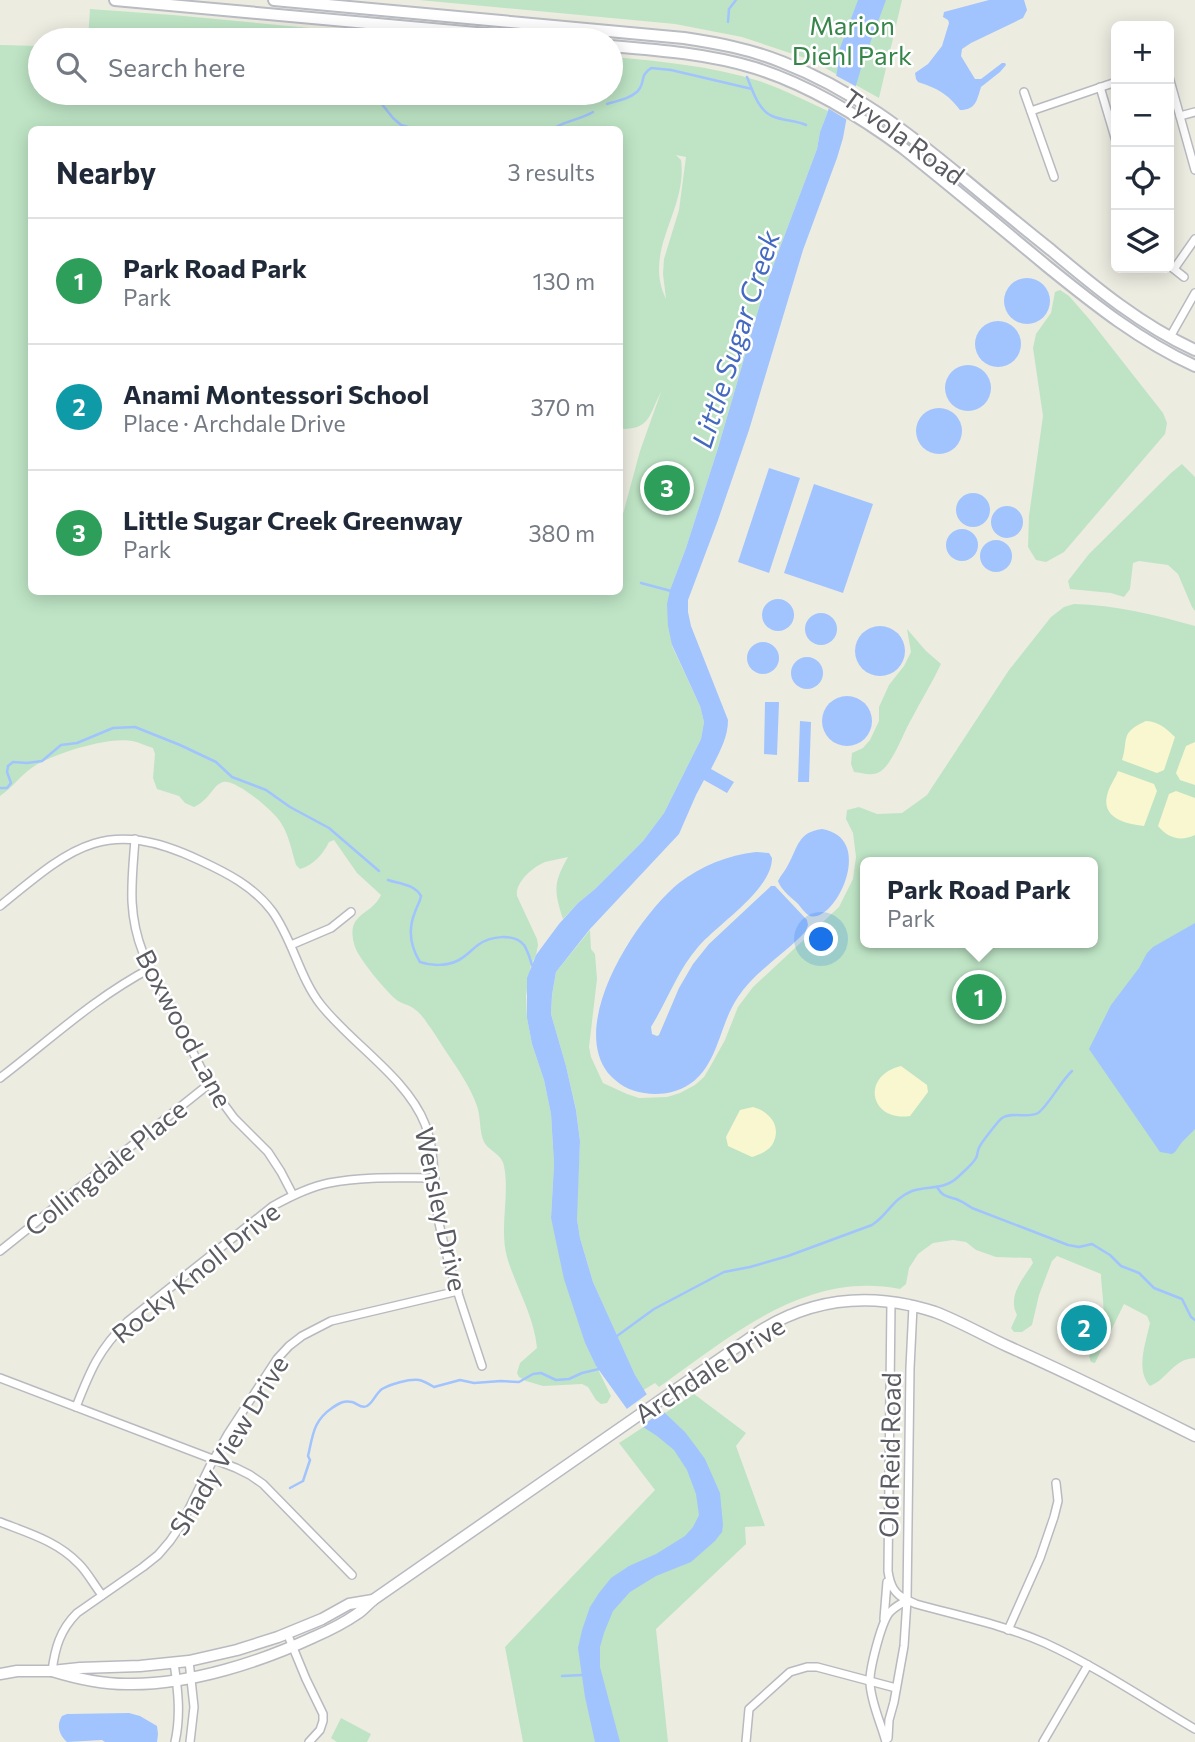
<!DOCTYPE html>
<html lang="en">
<head>
<meta charset="utf-8">
<style>
  :root { --surface:#fff; --page:#f6f6f7; --text:#1f2937; --muted:#747a83; --line:#e0e1e3; --accent:#0b8043 }
  body { margin:0; font-family:Commissioner,sans-serif; background:var(--page); color:var(--text) }
  .controls { position:absolute; right:21px; top:21px; display:grid; overflow:hidden; border-radius:10px; box-shadow:0 4px 18px #0003 }
  .controls button { width:63px; height:63px; display:grid; place-items:center; padding:0; border:0; border-bottom:2px solid var(--line); background:var(--surface); color:var(--text); font:35px sans-serif }
  .you { position:absolute; left:822px; top:940px; width:24px; height:24px; margin:-18px; border:5px solid #fff; border-radius:50%; background:#1a73e8; box-shadow:0 0 0 10px #1a73e833 }
  .badge { display:grid; place-items:center; width:46px; height:46px; border-radius:50%; background:var(--accent); color:#fff; font-size:23px; font-weight:700 }
  .pin { position:absolute; translate:-50% -50%; border:4px solid #fff; box-shadow:0 2px 7px #0006 }
  .popup { position:absolute; left:860px; top:857px; width:238px; height:91px; box-sizing:border-box; display:grid; place-content:center; border-radius:10px; background:var(--surface); filter:drop-shadow(0 2px 5px #0005); font-size:23px; white-space:nowrap; color:var(--muted) }
  .popup b { font-size:26px; color:var(--text) }
  .popup::after { content:''; position:absolute; left:50%; top:100%; margin-left:-14px; border:14px solid transparent; border-top-color:var(--surface) }
  .list { margin:0; padding:0; list-style:none }
  h2 { display:flex; justify-content:space-between; align-items:center; height:91px; margin:0; padding:0 28px; font-size:30px }
  h2 small { font-size:23px; font-weight:400; color:var(--muted) }
  .list li { display:grid; grid-template-columns:46px 1fr auto; gap:21px; align-items:center; box-sizing:border-box; height:126px; padding:0 28px; border-top:2px solid var(--line) }
  .list b { display:block; font-size:26px; white-space:nowrap }
  .list p { margin:0; font-size:23px; white-space:nowrap; color:var(--muted) }
  .list em { font-size:23px; font-style:normal; color:var(--muted) }
  .icon { flex:none; width:38px; height:38px; fill:none; stroke:currentColor; stroke-width:2; stroke-linecap:round; stroke-linejoin:round }
  .map { position:relative; flex:none; width:1195px; height:1742px; overflow:hidden }
  .search { position:absolute; background:var(--surface); box-shadow:0 4px 18px #0003; left:28px; top:28px; width:595px; height:77px; display:flex; align-items:center; gap:18px; box-sizing:border-box; padding:0 24px; border-radius:38px; color:var(--muted); font-size:26px }
  .panel { position:absolute; background:var(--surface); box-shadow:0 4px 18px #0003; left:28px; top:126px; width:595px; height:469px; border-radius:10px }
  .map>svg:first-child { display:block }
</style>
</head>
<body>
<div class="map">
<svg width="1195" height="1742" viewBox="0 0 1195 1742">
  <rect width="100%" height="100%" fill="#edece1"/>
  <g fill="#bee4c5" fill-rule="evenodd">
    <path d="M419 0H902L879 98 811 60 742 37 675 24Z"/>
    <path d="M90 9 173 15 438 40H88Z"/>
    <path d="M0 45 40 46V93H611V57C660 61 711 66 759 81 783 89 806 101 828 111L820 132 817 149 764 290 718 448 686 548 670 590 672 646 700 706 704 722 701 739 664 813 643 841 595 889 578 903 563 919C554 891 553 883 568 857 561 859 552 860 545 862 533 867 515 882 517 896L537 939 538 945 536 955 531 965 526 996 527 1018 532 1044 544 1080 551 1114 554 1164 551 1218 585 1343 611 1396 607 1403 601 1404 596 1400 588 1387 582 1384 543 1386 526 1381 519 1377 517 1373 520 1363 537 1348C534 1315 516 1288 507 1257 499 1227 510 1196 504 1166 502 1154 490 1152 484 1142 479 1131 481 1117 477 1106 470 1086 457 1068 445 1050 439 1041 434 1032 427 1023 424 1018 418 1011 413 1008 409 1005 403 1004 398 1001 388 994 359 959 355 947 344 912 371 917 381 895L357 873 334 840 329 842C323 854 314 865 300 869L296 865C292 852 289 835 281 823 275 812 236 779 223 782 215 784 210 796 203 801 200 804 197 805 194 807L185 803 179 796 157 789 153 778 155 754 153 748C146 746 139 742 132 741 109 736 52 754 33 767 21 775 12 788 0 796ZM32 130H620V429C651 430 649 414 661 392L640 451 620 525V592H32ZM676 155 686 157 679 210 664 259 663 274 666 299C642 250 688 210 681 160Z"/>
    <path d="M1060 290 1069 296 1090 320 1163 413 1167 423 1165 434 1064 552 1046 562 1036 560 1028 547 1029 516 1043 416 1033 348 1036 334 1051 313 1055 292Z"/>
    <path d="M1182 464 1195 477V611L1192 607 1178 574 1168 565 1139 561 1133 563 1130 589 1124 597 1111 593 1070 589 1068 581 1089 554 1171 473Z"/>
    <path d="M1074 604C1115 605 1156 615 1195 626V1358C1173 1359 1168 1379 1150 1386 1135 1370 1146 1342 1150 1323L1147 1316 1124 1304 1095 1363 1091 1362C1085 1348 1096 1343 1101 1331 1107 1318 1101 1289 1101 1274L1057 1256 1052 1261 1039 1295 1032 1325 1022 1332H1014L1011 1328 1017 1315C1007 1296 1023 1279 1033 1263L1031 1258 996 1257 976 1250 966 1242 953 1240 933 1243 918 1254 909 1268 906 1284 900 1289C806 1270 730 1337 659 1387L655 1383 642 1391 593 1282 580 1238 577 1219V1202L580 1141 576 1109 566 1066 551 1014 552 996 556 972 590 930 591 949 595 954 597 979 589 1047 591 1057 603 1083 627 1094 639 1098 667 1097 680 1093 695 1085 704 1077 710 1067 725 1040 738 1007 753 987 839 907 853 879 856 857 853 833 846 819 847 810 859 807 877 814 902 813 927 795 1009 670 1051 617 1064 607ZM865 862H1093V943H865Z"/>
    <path d="M907 629 926 651 941 664C932 683 921 700 912 718 904 731 893 763 881 771 873 777 863 773 854 772L851 764 852 753 863 748 870 740 879 721V707L889 685 904 666 911 652Z"/>
    <path d="M694 1394 746 1433 736 1446 765 1526 745 1527 746 1544 656 1629 668 1742H523L505 1647 655 1490 619 1443Z"/>
    <path d="M341 1718 371 1734 367 1742H337L331 1738Z"/>
  </g>
  <g fill="#f9f7d0">
    <path d="M1146 721C1160 722 1165 728 1175 737L1164 770 1157 773 1122 760C1129 739 1119 733 1146 721Z"/>
    <path d="M1195 742V785L1180 780 1176 773 1186 746Z"/>
    <path d="M1118 771 1154 784 1157 791 1144 826C1126 824 1099 818 1108 792 1110 785 1115 779 1118 771Z"/>
    <path d="M1176 791 1195 798V835C1180 842 1168 838 1158 826L1169 794Z"/>
    <path d="M901 1066 927 1085 928 1092 910 1116C870 1122 860 1076 901 1066Z"/>
    <path d="M753 1107C768 1111 781 1124 774 1141 771 1150 761 1154 752 1157L728 1146 726 1137 740 1110Z"/>
  </g>
  <g fill="#a1c4fe">
    <path d="M858 0H886L862 65 847 116 843 138 837 158 803 250 749 430 718 520 688 600V612L691 626 728 720C728 738 719 753 711 769L734 782 727 793 704 780 696 795 679 834 590 929 556 972 552 995 551 1014 566 1066 576 1110 580 1141 577 1219 580 1238 593 1282 635 1375 649 1398 685 1432 697 1448 705 1459 720 1493 723 1525 722 1532 715 1541 691 1562 656 1576 630 1592 613 1611 604 1633 600 1647V1667L620 1742H595L585 1697 578 1648 582 1630 590 1607 599 1593 611 1578 629 1566 656 1554 685 1536 693 1527 699 1515 696 1494 687 1470 674 1450 657 1436 637 1423 596 1366 585 1343 564 1279 551 1218 554 1164 551 1114 544 1080 532 1044 527 1018V978L536 955 559 924 578 903 595 889 643 841 664 813 701 739 704 722 700 706 672 645 668 626 667 604 670 590 686 548 718 448 764 290 817 149 820 132 828 111 837 72 840 48Z"/>
    <path d="M989 0H1024L1027 10 1023 18 971 43 962 49 961 56 975 79H981L1002 63H1005L1006 65 1000 72 981 87C977 100 976 110 960 110 948 94 937 88 918 82L916 79 915 73 928 64 942 46 949 23 948 20 943 17 944 12Z"/>
    <circle cx="1027" cy="301" r="23"/>
    <circle cx="998" cy="344" r="23"/>
    <circle cx="968" cy="388" r="23"/>
    <circle cx="939" cy="431" r="23"/>
    <path d="M769 468 800 478 769 573 738 562Z"/>
    <path d="M814 484 873 504 843 593 784 573Z"/>
    <circle cx="973" cy="510" r="17"/>
    <circle cx="1007" cy="522" r="16"/>
    <circle cx="962" cy="545" r="16"/>
    <circle cx="996" cy="556" r="16"/>
    <circle cx="778" cy="615" r="16"/>
    <circle cx="821" cy="629" r="16"/>
    <circle cx="880" cy="651" r="25"/>
    <circle cx="763" cy="658" r="16"/>
    <circle cx="807" cy="673" r="16"/>
    <circle cx="847" cy="721" r="25"/>
    <path d="M765 702H779L777 755 764 754Z"/>
    <path d="M800 721 811 722 809 782H798Z"/>
    <path d="M822 829C877 838 835 924 810 916 804 913 800 905 795 901 788 895 781 889 778 881 781 875 785 871 788 865 798 847 798 832 822 829Z"/>
    <path d="M756 852 769 853 772 858C772 890 719 923 698 947 678 970 667 1001 651 1027L652 1034 657 1036 659 1035 679 988 693 964 709 944 771 886H775L807 920 808 925 806 931C785 954 755 971 738 997 720 1023 719 1060 694 1081 680 1092 662 1096 644 1093 629 1091 618 1084 608 1073 568 1022 638 916 679 883 701 866 728 855 756 852Z"/>
    <path d="M1195 923V1129L1182 1142 1175 1152 1172 1154 1160 1152 1089 1049 1111 1005 1139 968 1147 953 1153 947Z"/>
    <path d="M129 1713 140 1716 157 1726 158 1734 157 1742H105L102 1740 67 1742C59 1735 56 1725 62 1716L67 1714Z"/>
  </g>
  <g fill="#edece1">
    <path d="M833 74 859 88 849 121 826 107Z"/>
    <path d="M650 1392 665 1409 639 1428 635 1425 624 1411Z"/>
  </g>
  <g fill="none" stroke-linecap="round" stroke-linejoin="round">
    <g stroke="#a1c4fe" stroke-width="2.5">
      <path d="M728 22 729 9 736 0"/>
      <path d="M747 77C752 89 758 110 772 116 783 121 795 120 806 125"/>
      <path d="M373 93 393 118 401 125 419 130"/>
      <path d="M607 104C617 101 634 98 640 88 645 79 640 76 651 68L671 70 752 89"/>
      <path d="M551 130C563 121 580 120 593 112"/>
      <path d="M641 583 671 591"/>
      <path d="M0 788H7L11 783 7 772 8 766 13 762 27 763 42 761 61 745 77 743 113 728 135 727 180 745 216 762 232 777 266 790 290 807 329 828 379 871"/>
      <path d="M388 880C400 884 414 884 421 896 420 902 417 906 415 912 408 929 410 946 420 962 431 966 446 966 457 961 466 957 471 950 478 945 490 936 514 933 524 945 528 951 530 959 532 965"/>
      <path d="M937 1187C943 1197 946 1196 956 1199 962 1201 967 1205 972 1208L1068 1245 1079 1247 1092 1244 1110 1255 1121 1266 1139 1273 1154 1288 1182 1299 1191 1317 1195 1320"/>
      <path d="M616 1339 617 1336 654 1309 724 1272 750 1267 788 1256 872 1225C888 1215 892 1199 912 1191 928 1185 943 1191 958 1177 963 1172 973 1164 976 1158 978 1155 977 1151 979 1148 980 1144 999 1120 1002 1118 1013 1111 1028 1119 1038 1113 1048 1106 1061 1081 1072 1071"/>
      <path d="M290 1488 303 1481 310 1460 308 1456C313 1435 313 1421 332 1408 338 1404 343 1400 352 1402 357 1403 361 1409 367 1406 373 1403 376 1393 382 1389 391 1384 408 1379 419 1380 424 1381 429 1384 434 1387L460 1380 474 1383 501 1381 519 1382 533 1374 541 1373 556 1380 569 1379 582 1373 599 1369"/>
      <path d="M562 1676 583 1675"/>
    </g>
    <g stroke="#b9bac0" stroke-width="10">
      <g id="minor">
        <path d="M1169 77 1195 170"/>
        <path d="M1100 87 1116 141"/>
        <path d="M1024 92 1054 177"/>
        <path d="M1031 111 1116 82"/>
        <path d="M1180 116 1195 112"/>
        <path d="M1169 265 1184 277"/>
        <path d="M1174 269 1195 239"/>
        <path d="M1170 337 1195 293"/>
        <path d="M135 839C132 881 127 912 143 953L209 1084 234 1118 268 1152 281 1172 293 1195"/>
        <path d="M0 906C72 847 105 816 199 860 227 873 253 886 272 911 293 940 299 977 321 1005 352 1044 407 1078 425 1124 437 1155 432 1186 438 1218 448 1268 466 1317 482 1366"/>
        <path d="M291 945 331 928 351 912"/>
        <path d="M0 1078C51 1039 94 998 151 968"/>
        <path d="M0 1251 209 1084"/>
        <path d="M891 1302 888 1571C890 1585 894 1594 907 1600L910 1368 913 1306"/>
        <path d="M0 1378 236 1468 250 1475 263 1484 352 1575"/>
        <path d="M76 1407C90 1371 99 1349 127 1322L273 1206C291 1196 309 1187 329 1183 363 1176 400 1178 435 1178"/>
        <path d="M0 1522C28 1533 57 1541 79 1564 88 1573 94 1585 102 1595"/>
        <path d="M907 1600 916 1604C959 1616 1004 1625 1045 1643 1097 1667 1146 1700 1195 1729"/>
        <path d="M884 1619 887 1582"/>
        <path d="M1008 1630 1040 1558 1054 1517 1058 1501 1056 1483"/>
        <path d="M287 1633 306 1679 323 1714V1721L320 1730 309 1742"/>
        <path d="M189 1661 194 1707 190 1742"/>
        <path d="M174 1663C178 1690 181 1715 175 1742"/>
        <path d="M52 1671C55 1648 60 1630 77 1613L143 1567 158 1555 170 1541 181 1525 210 1466 228 1434 277 1359 289 1346 302 1336 331 1321 458 1291"/>
        <path d="M888 1738 889 1720 894 1702 904 1646 907 1600"/>
        <path d="M746 1742 749 1709 790 1672 807 1667H817L896 1688"/>
        <path d="M886 1742C881 1723 871 1703 870 1683 869 1670 881 1624 889 1613 894 1607 901 1604 907 1600"/>
        <path d="M1043 1742 1088 1665"/>
      </g>
    </g>
    <g stroke="#b9bac0" stroke-width="13">
      <g id="tertiary">
        <path d="M52 1671C78 1679 104 1685 132 1684 192 1684 260 1662 314 1637 328 1631 344 1623 357 1614 363 1610 368 1604 373 1600L760 1331C806 1302 856 1294 909 1305 917 1307 926 1309 935 1312 959 1321 983 1335 1007 1346 1070 1374 1133 1405 1195 1436"/>
        <path d="M0 1674 17 1671H52L80 1668 140 1666 189 1661 237 1650 278 1637 322 1619 349 1604 373 1600"/>
      </g>
    </g>
    <g stroke="#babcc3" stroke-width="14">
      <g id="secondary">
        <path d="M115 0 553 40"/>
        <path d="M274 0 684 38C717 43 750 49 782 62 852 89 907 132 964 179 993 203 1022 227 1051 250 1096 288 1141 325 1195 350"/>
        <path d="M611 46C659 50 709 54 755 68 809 85 858 115 903 148 952 187 1000 227 1048 267 1095 305 1140 341 1195 366"/>
      </g>
    </g>
    <use href="#minor" stroke="#fff" stroke-width="7"/>
    <use href="#tertiary" stroke="#fff" stroke-width="10"/>
    <use href="#secondary" stroke="#fff" stroke-width="10"/>
  </g>
  <g text-anchor="middle" dominant-baseline="central" stroke-width="5" stroke-linejoin="round" paint-order="stroke">
    <g font-size="26" fill="#368549" stroke="#fff">
      <text x="852" y="24">Marion<tspan x="852" dy="30">Diehl Park</tspan></text>
    </g>
    <g font-size="26" fill="#5a5c62" stroke="#fff">
      <text transform="translate(904 136) rotate(36)">Tyvola Road</text>
      <text transform="translate(185 1028) rotate(62)">Boxwood Lane</text>
      <text transform="translate(105 1167) rotate(-39)">Collingdale Place</text>
      <text transform="translate(442 1209) rotate(78)">Wensley Drive</text>
      <text transform="translate(195 1272) rotate(-39)">Rocky Knoll Drive</text>
      <text transform="translate(709 1369) rotate(-33)">Archdale Drive</text>
      <text transform="translate(228 1445) rotate(-59)">Shady View Drive</text>
      <text transform="translate(889 1455) rotate(-89)">Old Reid Road</text>
    </g>
    <g font-size="28" font-style="italic" fill="#4469c0" stroke="#fff">
      <text transform="translate(735 339) rotate(-72)">Little Sugar Creek</text>
    </g>
  </g>
</svg>
<div class="controls">
<button>+</button>
<button>−</button>
<button><svg class="icon" aria-label="locate" viewBox="0 0 24 24"><circle cx="12" cy="12" r="6"/><path d="M12 2v4M12 18v4M2 12h4M18 12h4"/></svg></button>
<button><svg class="icon" aria-label="layers" viewBox="0 0 24 24"><path d="M12 4l9 5-9 5-9-5zM3 14l9 5 9-5"/></svg></button>
</div>
<div class="you"></div>
<div class="pin badge" style="left:979px;top:997px;background:#2e9e5b">1</div>
<div class="popup"><b>Park Road Park</b>Park</div>
<div class="pin badge" style="left:1084px;top:1328px;background:#0f9aa8">2</div>
<div class="pin badge" style="left:667px;top:488px;background:#2e9e5b">3</div>
<div class="search"><svg class="icon" aria-label="search" viewBox="0 0 24 24"><circle cx="10" cy="10" r="6"/><path d="M15 15l6 6"/></svg>Search here</div>
<section class="panel">
<h2>Nearby<small>3 results</small></h2>
<ul class="list">
<li><span class="badge" style="background:#2e9e5b">1</span><div><b>Park Road Park</b><p>Park</p></div><em>130 m</em></li>
<li><span class="badge" style="background:#0f9aa8">2</span><div><b>Anami Montessori School</b><p>Place · Archdale Drive</p></div><em>370 m</em></li>
<li><span class="badge" style="background:#2e9e5b">3</span><div><b>Little Sugar Creek Greenway</b><p>Park</p></div><em>380 m</em></li>
</ul>
</section>
</div>
</body>
</html>
